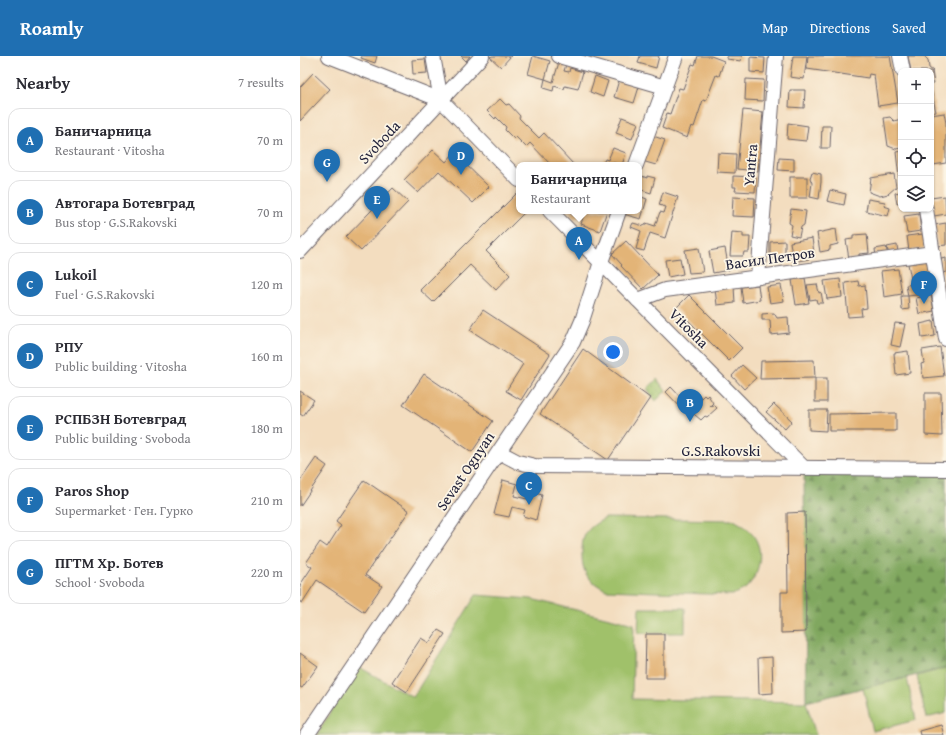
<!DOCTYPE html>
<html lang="en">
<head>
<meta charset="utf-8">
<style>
  :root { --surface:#fff; --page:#f7f7f7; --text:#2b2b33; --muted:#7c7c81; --line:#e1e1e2; --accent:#1f6fb2 }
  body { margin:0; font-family:"Gentium Book Plus",serif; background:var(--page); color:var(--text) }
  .controls { position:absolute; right:12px; top:12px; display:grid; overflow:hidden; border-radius:8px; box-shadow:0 1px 3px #0004 }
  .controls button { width:36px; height:36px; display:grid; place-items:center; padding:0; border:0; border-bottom:1px solid var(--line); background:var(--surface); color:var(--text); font:20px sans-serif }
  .you { position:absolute; left:313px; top:296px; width:14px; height:14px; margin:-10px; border:3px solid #fff; border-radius:50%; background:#1a73e8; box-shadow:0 0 0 6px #1a73e833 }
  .badge { display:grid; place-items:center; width:26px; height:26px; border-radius:50%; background:var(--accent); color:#fff; font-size:13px; font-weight:700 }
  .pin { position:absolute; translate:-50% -33px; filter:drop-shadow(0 1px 2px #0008) }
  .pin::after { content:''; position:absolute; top:21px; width:14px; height:12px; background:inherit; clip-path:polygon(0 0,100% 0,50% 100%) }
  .popup { position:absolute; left:216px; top:106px; width:126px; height:52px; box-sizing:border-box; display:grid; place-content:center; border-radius:8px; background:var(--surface); filter:drop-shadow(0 1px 3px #0005); font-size:13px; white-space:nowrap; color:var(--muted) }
  .popup b { font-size:15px; color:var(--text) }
  .popup::after { content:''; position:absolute; left:50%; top:100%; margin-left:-8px; border:8px solid transparent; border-top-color:var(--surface) }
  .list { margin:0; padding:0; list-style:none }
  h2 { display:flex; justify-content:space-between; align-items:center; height:52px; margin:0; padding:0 16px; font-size:17px }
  h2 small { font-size:13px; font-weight:400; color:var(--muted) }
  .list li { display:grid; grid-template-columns:26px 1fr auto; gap:12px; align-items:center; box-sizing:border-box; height:64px; margin:0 8px 8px; padding:0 8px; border:1px solid var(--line); border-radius:12px }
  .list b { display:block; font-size:15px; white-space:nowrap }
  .list p { margin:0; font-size:13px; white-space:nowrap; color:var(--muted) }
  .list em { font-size:13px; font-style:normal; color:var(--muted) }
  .icon { flex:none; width:22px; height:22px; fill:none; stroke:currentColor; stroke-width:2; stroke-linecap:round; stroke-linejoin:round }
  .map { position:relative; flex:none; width:646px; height:679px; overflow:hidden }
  header { display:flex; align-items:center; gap:24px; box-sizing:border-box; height:56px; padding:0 20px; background:var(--accent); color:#fff }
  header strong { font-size:19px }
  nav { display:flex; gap:22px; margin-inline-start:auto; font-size:14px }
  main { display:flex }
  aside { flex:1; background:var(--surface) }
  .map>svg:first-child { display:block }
</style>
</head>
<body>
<header>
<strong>Roamly</strong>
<nav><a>Map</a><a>Directions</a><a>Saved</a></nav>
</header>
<main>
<aside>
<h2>Nearby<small>7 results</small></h2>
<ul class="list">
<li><span class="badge">A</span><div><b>Баничарница</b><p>Restaurant · Vitosha</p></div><em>70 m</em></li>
<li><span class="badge">B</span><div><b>Автогара Ботевград</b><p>Bus stop · G.S.Rakovski</p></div><em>70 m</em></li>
<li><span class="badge">C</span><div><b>Lukoil</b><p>Fuel · G.S.Rakovski</p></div><em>120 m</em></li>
<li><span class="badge">D</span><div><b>РПУ</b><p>Public building · Vitosha</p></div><em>160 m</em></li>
<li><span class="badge">E</span><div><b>РСПБЗН Ботевград</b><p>Public building · Svoboda</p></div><em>180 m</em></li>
<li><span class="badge">F</span><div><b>Paros Shop</b><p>Supermarket · Ген. Гурко</p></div><em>210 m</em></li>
<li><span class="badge">G</span><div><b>ПГТМ Хр. Ботев</b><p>School · Svoboda</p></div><em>220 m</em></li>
</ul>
</aside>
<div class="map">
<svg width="646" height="679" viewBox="0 0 646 679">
  <defs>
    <pattern id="forest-firs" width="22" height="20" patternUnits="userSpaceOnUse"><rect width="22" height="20" fill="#80a75e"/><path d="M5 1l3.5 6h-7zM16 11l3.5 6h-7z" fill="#68884f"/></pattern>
    <pattern id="park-dots" width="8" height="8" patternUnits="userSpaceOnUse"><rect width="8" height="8" fill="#a0c16a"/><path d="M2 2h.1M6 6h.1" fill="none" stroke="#829c58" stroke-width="1.8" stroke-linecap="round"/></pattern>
  </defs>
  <rect width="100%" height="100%" fill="#fcf5e5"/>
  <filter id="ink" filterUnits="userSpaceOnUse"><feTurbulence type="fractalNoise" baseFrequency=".025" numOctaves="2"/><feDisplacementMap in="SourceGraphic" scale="8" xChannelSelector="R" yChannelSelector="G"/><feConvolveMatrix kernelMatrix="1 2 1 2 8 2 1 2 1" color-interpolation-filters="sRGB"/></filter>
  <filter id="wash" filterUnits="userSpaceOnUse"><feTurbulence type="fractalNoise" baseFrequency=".012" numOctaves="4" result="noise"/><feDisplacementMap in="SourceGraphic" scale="16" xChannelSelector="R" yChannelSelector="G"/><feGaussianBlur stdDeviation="0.9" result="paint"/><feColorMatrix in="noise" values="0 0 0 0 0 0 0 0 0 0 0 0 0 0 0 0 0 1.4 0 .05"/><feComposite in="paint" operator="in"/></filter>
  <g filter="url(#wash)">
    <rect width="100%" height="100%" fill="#f3ddbf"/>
    <g fill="#a0c16a" stroke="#617252">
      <path d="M306 462 434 464C438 467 444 469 447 473 466 488 462 516 446 532 442 535 436 537 432 539L306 534C289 525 282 518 282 498 282 492 282 485 285 479 289 471 298 466 306 462Z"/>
      <path d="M176 539 231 543 334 568 332 643 506 646 516 679H17L32 653 59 611 113 641Z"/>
      <path d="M339 552H385V577H338Z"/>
      <path d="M646 612V657L626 662 617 620Z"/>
      <path d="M607 622 616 664 573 675 563 632Z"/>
    </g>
    <path fill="url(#forest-firs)" stroke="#51644c" d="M504 415 646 419V612L506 646Z"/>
    <path fill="url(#park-dots)" stroke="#617252" d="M357 323 366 335 356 345 347 333Z"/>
    <g id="blocks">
      <g fill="#e3b477">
        <path d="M62 0H77L75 7 61 2Z"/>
        <path d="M161 0H170L166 5Z"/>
        <path d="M192 0H211L201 11 190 1Z"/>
        <path d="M233 0 250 5 245 23 228 18Z"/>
        <path d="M340 0H359L356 12 338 7Z"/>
        <path d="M398 0H411L424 5 419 20 416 19 406 45 403 44 394 71 391 70 387 82 362 72 367 57 370 58 379 32 383 33 392 8 395 9Z"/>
        <path d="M427 0H442L441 5 427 3Z"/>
        <path d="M493 0H507L504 23 490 21Z"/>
        <path d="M508 0H590L598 47 578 50 574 19 569 18 568 22 507 13Z"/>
        <path d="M608 0H624L628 4 629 12 633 15H632L634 27H631V15H611Z"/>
        <path d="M450 1 465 2 464 17 450 16Z"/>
        <path d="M125 3 127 17 113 18 112 4Z"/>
        <path d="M260 3 267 5 264 15 269 16 270 12 283 16 278 33 265 30 264 33 254 30 253 35 243 32 245 23 253 26Z"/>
        <path d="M13 17 30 33 0 65V31Z"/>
        <path d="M295 20 308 25 303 41 290 36Z"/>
        <path d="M446 23 464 24 463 45 445 44Z"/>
        <path d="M319 24 339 31 334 47 314 41Z"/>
        <path d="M631 33 636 56 631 57Z"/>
        <path d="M490 34H505L504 52 489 51Z"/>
        <path d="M200 43 206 49 209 48 220 60 219 62 239 82 244 77 274 109H251L230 87 226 91 216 81 214 83 205 74 206 71 196 61 195 63 187 55Z"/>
        <path d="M443 54 463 56 458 115 437 113Z"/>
        <path d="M644 57 646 67V107L633 109 631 96V59Z"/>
        <path d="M322 61 338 67 332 83 316 77Z"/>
        <path d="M590 61 594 65 601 63V92L596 93 588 90 584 62Z"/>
        <path d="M488 67 508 70 506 85 487 83Z"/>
        <path d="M522 70H531L530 92H521Z"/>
        <path d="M350 79 365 84 356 109 342 105Z"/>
        <path d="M313 92 326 97 322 109 311 106 310 109H302L305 103 308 104Z"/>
        <path d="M133 94 146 106 154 97 189 131 173 147 139 115 118 137 104 124Z"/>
        <path d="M601 95V122H599L596 96Z"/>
        <path d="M418 97 436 98 435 117 417 116Z"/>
        <path d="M479 102 494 103V115L478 114Z"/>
        <path d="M512 116 521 118V126L519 143 510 141 512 127 510 122Z"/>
        <path d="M594 118 596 131 588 138 580 140 569 136 571 122Z"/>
        <path d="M339 119 347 122V120L355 122 351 137 339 133Z"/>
        <path d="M433 120 456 121 455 136 435 135 436 131H433Z"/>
        <rect x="490" y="121" width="17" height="21"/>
        <path d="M93 132 108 146 61 195 46 181Z"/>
        <path d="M530 134 546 138 544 149 527 145Z"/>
        <path d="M219 135V155H226L186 195 210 219 196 234 170 209 133 246 120 234Z"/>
        <path d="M363 136 378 141 365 182 350 177 344 195 336 193 341 175 331 171 333 167 344 170 346 167 355 170 360 156 364 157 366 151 359 149Z"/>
        <path d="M601 136V147L597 148 595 137Z"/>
        <path d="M339 140 347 143 341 163 323 158 324 155H339Z"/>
        <path d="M645 140 646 158 634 160 631 142Z"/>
        <path d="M433 141 455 142 454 161 432 160Z"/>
        <path d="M568 143 585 146 584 150 590 152 588 160 566 155Z"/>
        <path d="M491 153 506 155 504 169 501 171 499 181 490 179 492 169 489 167Z"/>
        <path d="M269 155H282L283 156 276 163Z"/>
        <path d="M285 155H307L300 175 281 168Z"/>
        <path d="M619 158 621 175 607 177 604 160Z"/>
        <path d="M646 167V189L638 190 634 169Z"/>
        <path d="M536 173 538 188 530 190V194L520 196 517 177Z"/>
        <path d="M432 176 443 177V181H450L449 196H444L443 200H430Z"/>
        <path d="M567 178 569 197 559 198V202L549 203 546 184 553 183V179Z"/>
        <path d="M623 178 625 192 609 195 607 180Z"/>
        <path d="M512 182 514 197 508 198 509 203 493 206 490 186Z"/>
        <path d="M326 185 358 219 343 233 321 210 322 209 312 198Z"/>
        <path d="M485 185V202L470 203V186Z"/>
        <path d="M597 189 598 197 589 199 587 191Z"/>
        <path d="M586 191 588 199 576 201 575 193Z"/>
        <path d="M399 192 403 216 389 217 385 194Z"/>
        <path d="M425 192 429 214 413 217 409 195Z"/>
        <path d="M380 202 383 218 368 221 365 204Z"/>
        <path d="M646 202V216L643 217 641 203Z"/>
        <path d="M627 205 630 220 611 223 608 208Z"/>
        <path d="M598 213 602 238 584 241 581 215Z"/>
        <path d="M505 222 509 247 496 249 492 224Z"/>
        <path d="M540 223 542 241 527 243 524 225Z"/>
        <path d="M558 225 559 230 565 229 567 252 561 253 562 260 548 261 545 227Z"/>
        <path d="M517 228 519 237 521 236 523 247H517L516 243 510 244 507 229Z"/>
        <path d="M618 228 619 231H623L624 238 608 240 609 253 602 254 601 240H608L606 229Z"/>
        <path d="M458 229 460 244 443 247 441 231Z"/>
        <path d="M481 229 484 245 470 247 467 231Z"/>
        <path d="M434 231 435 247 417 249 415 233Z"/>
        <path d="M389 239 442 292 429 305 376 252Z"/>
        <path d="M631 239 634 255 619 258 616 242Z"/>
        <path d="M183 254 250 298 221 344 206 335 223 308 170 274Z"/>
        <path d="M474 257 477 262 488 261 489 277 471 279 470 264H462V258Z"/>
        <path d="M633 265 635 280 622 282 620 268Z"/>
        <path d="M595 267 605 268 600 291 591 289Z"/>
        <path d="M640 291 644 320 623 322 621 308 624 307 622 294Z"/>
        <path d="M283 293 350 342 308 404 240 358Z"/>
        <path d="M608 295 610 317 596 319 594 297Z"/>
        <path d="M514 304 515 322 460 323 461 305Z"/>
        <path d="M442 309 456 322 444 333 432 320Z"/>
        <path d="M124 318 193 365 172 396 103 349Z"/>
        <rect x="515" y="322" width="12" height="24"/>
        <path d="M371 331 389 350 392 342 400 340V343L404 339 406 341 408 339 413 347 410 350 414 349 417 352 407 361 405 360 401 364 389 354 385 356 366 336Z"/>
        <path d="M0 335 14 344 3 360 0 358Z"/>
        <path d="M625 337H641L642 380 625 379Z"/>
        <path d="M474 348 492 365 485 373 466 356Z"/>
        <path d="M509 354H527L526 375 509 374Z"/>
        <path d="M596 357V375H529V358Z"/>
        <path d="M16 402 27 410 0 450V425Z"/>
        <path d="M64 424 109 455 65 519 82 530 64 556 17 524 2 547 0 546V529L12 511 6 507 20 486 27 491 41 469 36 465Z"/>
        <path d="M203 424 217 428 214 440 227 443 229 435 242 439 236 464 223 460 225 454 212 451 209 461 194 458Z"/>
        <path d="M505 456 506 576 481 577V536H488L487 457Z"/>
        <path d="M138 574 145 578 107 636 92 626 121 582 129 587Z"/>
        <path d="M346 578H364V622H345Z"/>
        <path d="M0 597 18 610 2 632 0 631Z"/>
        <path d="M472 601 473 637 459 638 458 602Z"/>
        <path d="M641 669 644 679H620L619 675Z"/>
      </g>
    </g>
  </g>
  <g filter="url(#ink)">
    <use href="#blocks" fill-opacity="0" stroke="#6b6369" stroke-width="1"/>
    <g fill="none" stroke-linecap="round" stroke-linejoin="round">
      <g stroke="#6b6369" stroke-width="16">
        <g id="minor">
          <path d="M29 0 141 44 219 124"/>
          <path d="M133 0 141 44"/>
          <path d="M259 0 365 31"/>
          <path d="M600 0 603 15"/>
          <path d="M336 109 376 0"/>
          <path d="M626 153 646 283"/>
          <path d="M250 155 504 412"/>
          <path d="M0 195 182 0"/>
          <path d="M458 221 476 0"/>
          <path d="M338 244 365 234 633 197"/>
          <path d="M199 396 218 406 235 410 646 413"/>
          <path d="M7 679 273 286 282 265 301 206 319 155"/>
        </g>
      </g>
      <use href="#minor" stroke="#fff" stroke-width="14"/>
    </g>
  </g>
  <g text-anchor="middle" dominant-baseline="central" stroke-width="3.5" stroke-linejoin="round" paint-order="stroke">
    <g font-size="15" fill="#22223b" stroke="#fcf5e5">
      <text transform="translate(79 86) rotate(-47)">Svoboda</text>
      <text transform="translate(450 109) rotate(-85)">Yantra</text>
      <text transform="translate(470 202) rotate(-8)">Васил Петров</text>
      <text transform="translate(389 272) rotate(45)">Vitosha</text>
      <text x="421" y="394">G.S.Rakovski</text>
      <text transform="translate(165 415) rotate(-56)">Sevast Ognyan</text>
    </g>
  </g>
</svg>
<div class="controls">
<button>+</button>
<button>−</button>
<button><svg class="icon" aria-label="locate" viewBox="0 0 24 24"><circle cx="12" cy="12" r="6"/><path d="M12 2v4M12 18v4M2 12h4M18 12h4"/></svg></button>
<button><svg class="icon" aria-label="layers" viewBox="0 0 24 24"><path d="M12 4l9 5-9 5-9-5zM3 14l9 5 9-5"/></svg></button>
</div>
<div class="you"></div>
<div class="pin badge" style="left:279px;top:204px">A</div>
<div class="popup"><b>Баничарница</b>Restaurant</div>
<div class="pin badge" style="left:390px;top:366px">B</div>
<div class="pin badge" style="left:229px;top:449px">C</div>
<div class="pin badge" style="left:161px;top:119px">D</div>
<div class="pin badge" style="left:77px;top:163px">E</div>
<div class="pin badge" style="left:624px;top:248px">F</div>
<div class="pin badge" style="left:27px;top:126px">G</div>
</div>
</main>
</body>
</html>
